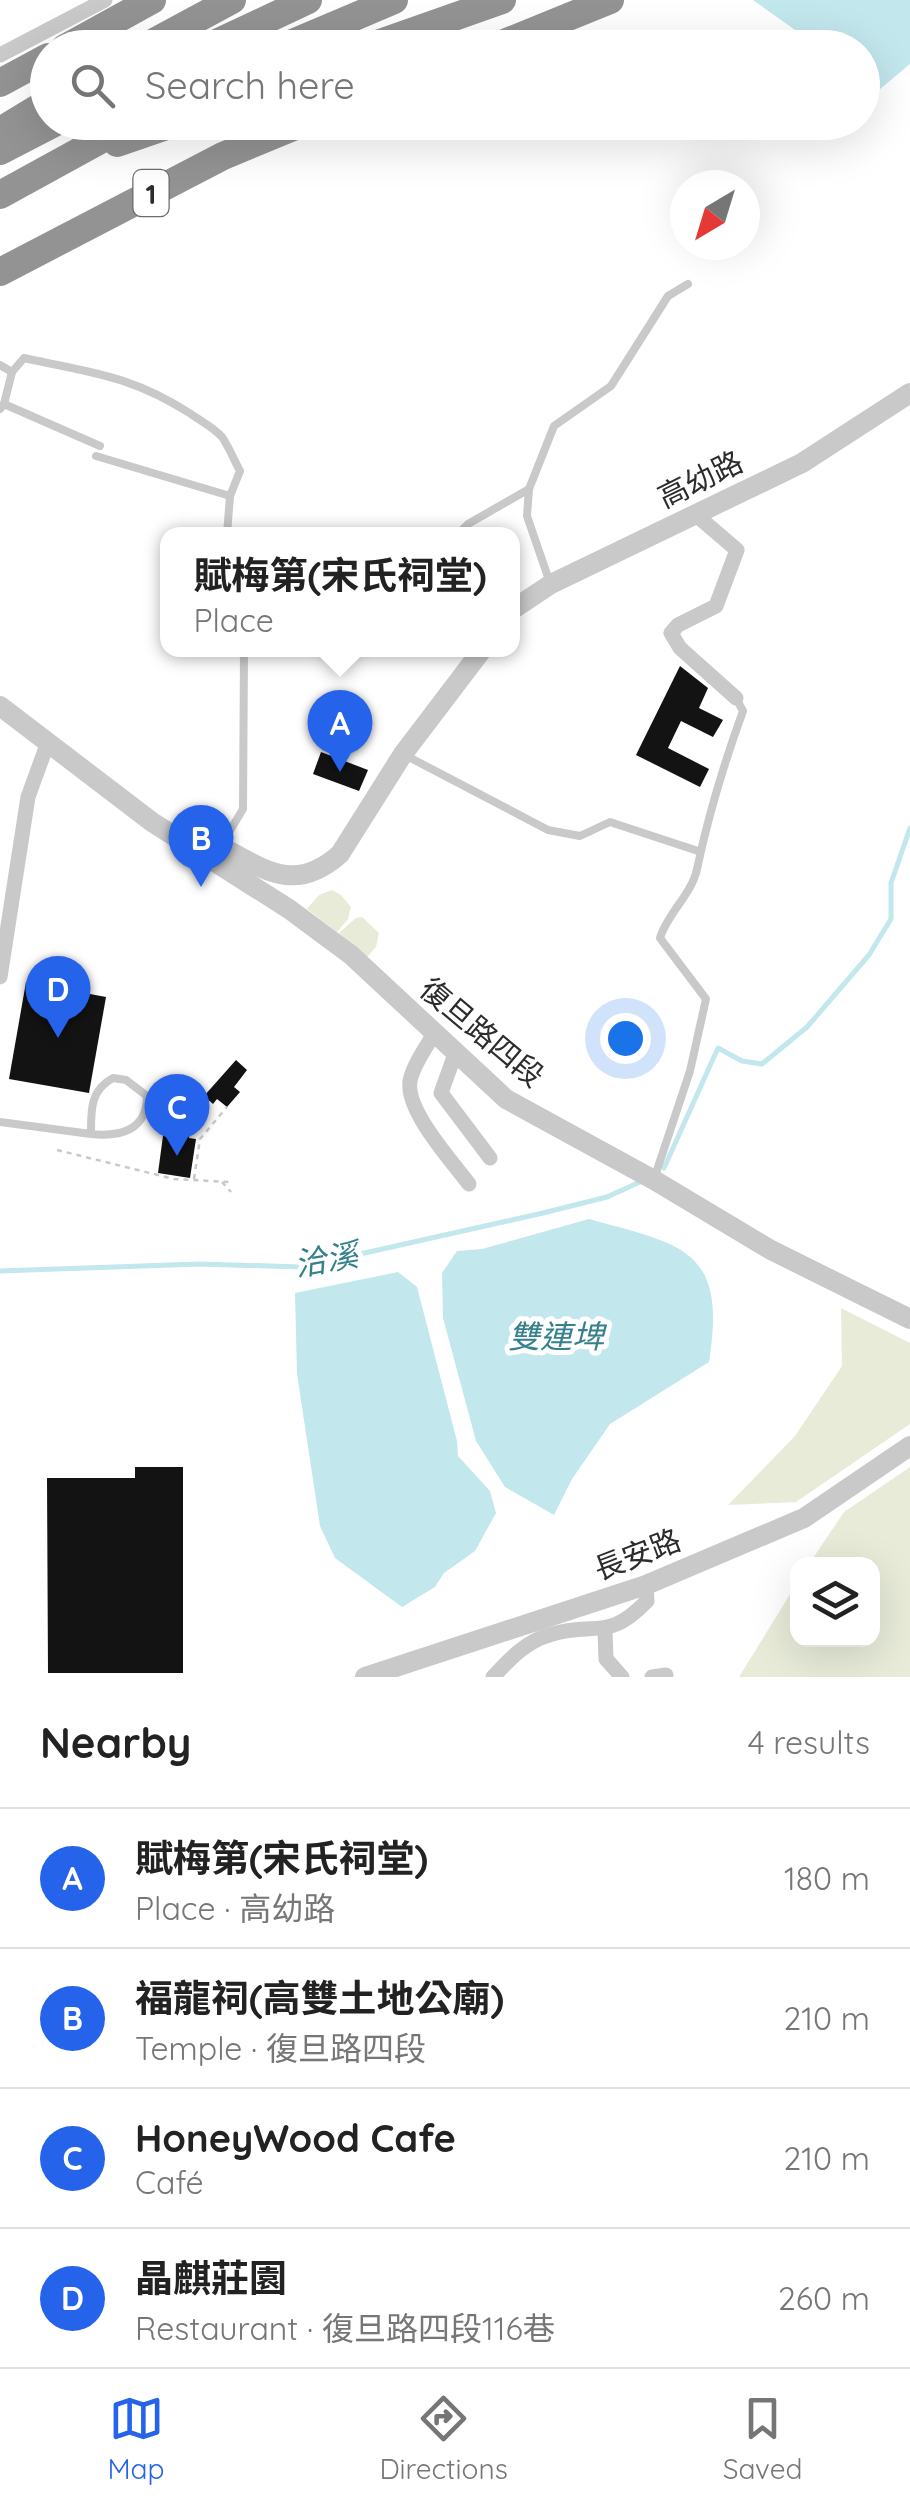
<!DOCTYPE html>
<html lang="en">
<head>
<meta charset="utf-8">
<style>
  :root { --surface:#fff; --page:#f2f2f2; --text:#222; --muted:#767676; --line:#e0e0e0; --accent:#2563eb }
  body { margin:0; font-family:Quicksand,"Noto Sans TC",sans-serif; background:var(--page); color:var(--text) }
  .controls { position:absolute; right:30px; bottom:30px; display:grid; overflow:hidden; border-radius:20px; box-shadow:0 10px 40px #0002 }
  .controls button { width:90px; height:90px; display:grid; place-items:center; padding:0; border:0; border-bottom:2px solid var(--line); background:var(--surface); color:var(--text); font:50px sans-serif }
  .compass { position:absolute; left:670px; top:170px; width:90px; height:90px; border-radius:50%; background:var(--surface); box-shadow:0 10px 40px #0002; rotate:218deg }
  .you { position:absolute; left:625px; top:1038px; width:35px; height:35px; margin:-25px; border:8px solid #fff; border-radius:50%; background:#1a73e8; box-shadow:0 0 0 15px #1a73e833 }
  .badge { display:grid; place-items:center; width:65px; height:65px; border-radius:50%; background:var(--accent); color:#fff; font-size:32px; font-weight:700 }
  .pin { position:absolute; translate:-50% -82px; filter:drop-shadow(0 2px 5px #0008) }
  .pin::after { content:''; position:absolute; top:52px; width:35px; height:30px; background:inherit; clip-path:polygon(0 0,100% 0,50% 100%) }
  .popup { position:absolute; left:160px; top:527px; width:360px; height:130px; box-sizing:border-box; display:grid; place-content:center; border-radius:20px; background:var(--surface); filter:drop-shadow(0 2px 8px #0005); font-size:32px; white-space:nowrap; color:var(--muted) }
  .popup b { font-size:38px; color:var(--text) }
  .popup::after { content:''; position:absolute; left:50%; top:100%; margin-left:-20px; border:20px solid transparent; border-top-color:var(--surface) }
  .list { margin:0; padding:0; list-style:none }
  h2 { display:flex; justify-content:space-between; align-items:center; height:130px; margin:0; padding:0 40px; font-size:42px }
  h2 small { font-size:32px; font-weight:400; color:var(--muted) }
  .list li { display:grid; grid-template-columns:65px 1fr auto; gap:30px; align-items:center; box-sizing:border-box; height:140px; padding:0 40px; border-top:2px solid var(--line) }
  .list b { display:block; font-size:38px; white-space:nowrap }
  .list p { margin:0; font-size:32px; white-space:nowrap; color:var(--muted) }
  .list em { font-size:32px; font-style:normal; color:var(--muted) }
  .icon { flex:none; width:55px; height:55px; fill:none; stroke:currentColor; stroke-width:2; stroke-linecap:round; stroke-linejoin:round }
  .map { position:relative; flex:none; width:910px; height:1677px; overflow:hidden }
  .search { position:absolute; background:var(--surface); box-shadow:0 10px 40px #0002; left:30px; right:30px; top:30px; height:110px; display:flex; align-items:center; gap:25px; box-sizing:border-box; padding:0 35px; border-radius:55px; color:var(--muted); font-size:38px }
  .sheet { height:690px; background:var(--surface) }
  nav { display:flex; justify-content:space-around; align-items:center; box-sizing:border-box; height:140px; border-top:2px solid var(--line); background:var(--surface); font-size:28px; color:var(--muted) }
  nav a { display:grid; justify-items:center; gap:5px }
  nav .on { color:var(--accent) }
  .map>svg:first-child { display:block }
</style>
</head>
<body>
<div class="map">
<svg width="910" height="1677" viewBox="0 0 910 1677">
  <rect width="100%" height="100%" fill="#fff"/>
  <g fill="#e7ebd8">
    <path d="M332 890 341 895 351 907 348 919 337 932 307 909 319 895Z"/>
    <path d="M362 917 379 933 376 947 366 958 339 933 356 918Z"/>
    <path d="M841 1308 910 1343V1424L796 1502 728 1505 795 1436 842 1366Z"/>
    <path d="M910 1467V1677H739L797 1583 798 1640H872V1564H809L844 1512Z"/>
  </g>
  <g fill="#c2e7ed">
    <path d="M753 0H910V64L879 90 863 79 862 48 819 47Z"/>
    <path d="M589 1219C684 1245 727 1249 709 1362L610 1424 572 1479 554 1515 505 1487 476 1441 443 1318 442 1273 457 1251 482 1249Z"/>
    <path d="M398 1272 417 1287 457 1441 458 1456 490 1491 496 1513 475 1551 444 1573 435 1587 402 1607 335 1558 320 1526 297 1374 295 1293Z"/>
  </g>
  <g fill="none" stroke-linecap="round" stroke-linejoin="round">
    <g stroke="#c2e7ed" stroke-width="5">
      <path d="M664 1168 718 1048 742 1061 762 1064 807 1027 869 955 891 919V883L910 828"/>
      <path d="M0 1271 199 1264 302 1267 543 1213 607 1197 642 1181"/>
    </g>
  </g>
  <g fill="#131313">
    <path d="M680 666 708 688 699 708 723 720 713 737 681 721 668 748 709 769 700 787 636 755Z"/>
    <path d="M321 752 368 770 359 791 313 774Z"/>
    <path d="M26 982 106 997 89 1093 9 1079Z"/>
    <path d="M236 1060 247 1070 234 1087 240 1092 227 1107 217 1099 213 1104 204 1096Z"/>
    <path d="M167 1106 193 1110 189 1138 196 1139 190 1178 158 1173Z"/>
    <path d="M135 1467H183V1673H48L47 1478H135Z"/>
  </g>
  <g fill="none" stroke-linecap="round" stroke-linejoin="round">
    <g stroke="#c9c9c9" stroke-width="2.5" stroke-dasharray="5 5" stroke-linecap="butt">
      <path d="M57 1150 174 1179 229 1182"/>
      <path d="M194 1179 200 1139 227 1107"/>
      <path d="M222 1182 231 1192"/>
    </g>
    <g stroke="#c9c9c9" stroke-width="8">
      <path d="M0 365 12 372 24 358C92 373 130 375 191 414 202 422 213 427 222 437 229 447 234 460 240 471L230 496 227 534"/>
      <path d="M4 404 100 446"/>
      <path d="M0 409 4 404 12 372"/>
      <path d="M96 456 230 496"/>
      <path d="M458 534 468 524 529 489"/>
      <path d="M549 580 527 516 529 489 554 426 611 386 668 296 688 284"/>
      <path d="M403 754 548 830 580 836 610 822 698 851"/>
      <path d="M222 844 243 809 244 650"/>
      <path d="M0 1122 91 1134C121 1137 147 1130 147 1096L126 1080 113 1078C90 1090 91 1111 91 1134"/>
      <path d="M655 1176 690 1071 706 999 660 938C667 914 692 894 697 869 709 812 723 766 743 711L736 698"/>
    </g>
    <g stroke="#c9c9c9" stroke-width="15">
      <path d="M0 55 105 0"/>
      <path d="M695 514 737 550 716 606 678 625 671 633 680 648 736 698"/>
      <path d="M0 977 28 797 48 742"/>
      <path d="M433 1035C426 1048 415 1062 411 1077 401 1106 451 1160 469 1184"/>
      <path d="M455 1054 441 1093 490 1158"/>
      <path d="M605 1631 606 1659 622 1677"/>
      <path d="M493 1677C509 1660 525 1642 549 1635 597 1620 606 1643 647 1601L646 1585"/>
      <path d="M652 1677 666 1675"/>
    </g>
    <g stroke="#c9c9c9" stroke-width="20">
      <path d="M512 610 551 584 802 463 910 393"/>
      <path d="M0 706 152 822 289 909 351 955 506 1099 654 1180 771 1250 910 1319"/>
      <path d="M204 858 220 846C265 870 295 894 340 854L403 754 482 650"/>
      <path d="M365 1677 646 1585 804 1518 910 1446"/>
    </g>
    <g stroke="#939393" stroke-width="28">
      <path d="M65 48 152 0"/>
      <path d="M143 48 232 0"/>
      <path d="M206 48 308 0"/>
      <path d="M281 48 394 0"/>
      <path d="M366 48 502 0"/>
      <path d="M492 48 610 0"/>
      <path d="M0 83 48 57"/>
      <path d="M0 131 48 102"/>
      <path d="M117 143 178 122"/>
      <path d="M0 151 56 122"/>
      <path d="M0 195 133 122"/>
      <path d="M0 272 223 156 305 122"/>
    </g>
  </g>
  <g text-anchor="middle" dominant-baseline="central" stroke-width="10" stroke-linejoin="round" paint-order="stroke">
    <rect fill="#fff" stroke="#6b6b6b" stroke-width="2.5" x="133.5" y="170" width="35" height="46" rx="8"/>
    <g font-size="28" font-weight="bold" fill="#2c2c2c">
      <text x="151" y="193">1</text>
    </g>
    <g font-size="30" fill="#2c2c2c" stroke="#fff">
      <text transform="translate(700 479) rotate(-26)">高幼路</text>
      <text transform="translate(482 1032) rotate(40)">復旦路四段</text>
      <text transform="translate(637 1554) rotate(-21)">長安路</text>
    </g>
    <g font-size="32" font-style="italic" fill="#34818c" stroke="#fff">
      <text transform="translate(326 1259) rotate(-10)">洽溪</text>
      <text x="556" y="1336">雙連埤</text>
    </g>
  </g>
</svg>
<div class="controls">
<button><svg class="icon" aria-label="layers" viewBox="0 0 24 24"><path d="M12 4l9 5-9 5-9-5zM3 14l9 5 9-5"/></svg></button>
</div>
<svg class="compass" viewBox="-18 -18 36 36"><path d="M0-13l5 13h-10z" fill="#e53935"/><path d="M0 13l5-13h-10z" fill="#767676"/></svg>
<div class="you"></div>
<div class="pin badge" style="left:340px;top:772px">A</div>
<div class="popup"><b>賦梅第(宋氏祠堂)</b>Place</div>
<div class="pin badge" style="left:201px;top:887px">B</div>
<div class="pin badge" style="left:177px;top:1156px">C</div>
<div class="pin badge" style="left:58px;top:1038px">D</div>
<div class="search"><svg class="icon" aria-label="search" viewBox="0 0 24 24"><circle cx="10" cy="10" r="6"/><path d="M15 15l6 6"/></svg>Search here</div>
</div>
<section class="sheet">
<h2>Nearby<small>4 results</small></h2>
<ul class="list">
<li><span class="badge">A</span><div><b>賦梅第(宋氏祠堂)</b><p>Place · 高幼路</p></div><em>180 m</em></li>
<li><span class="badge">B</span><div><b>福龍祠(高雙土地公廟)</b><p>Temple · 復旦路四段</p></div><em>210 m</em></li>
<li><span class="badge">C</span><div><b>HoneyWood Cafe</b><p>Café</p></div><em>210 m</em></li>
<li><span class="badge">D</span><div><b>晶麒莊園</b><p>Restaurant · 復旦路四段116巷</p></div><em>260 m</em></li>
</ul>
</section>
<nav>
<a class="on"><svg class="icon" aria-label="map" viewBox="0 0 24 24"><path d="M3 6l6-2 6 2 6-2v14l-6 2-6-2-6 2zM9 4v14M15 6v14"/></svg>Map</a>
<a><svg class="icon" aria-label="directions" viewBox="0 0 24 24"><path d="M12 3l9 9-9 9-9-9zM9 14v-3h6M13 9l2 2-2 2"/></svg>Directions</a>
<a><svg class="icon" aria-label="saved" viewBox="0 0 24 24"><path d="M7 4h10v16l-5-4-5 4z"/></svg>Saved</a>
</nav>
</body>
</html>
